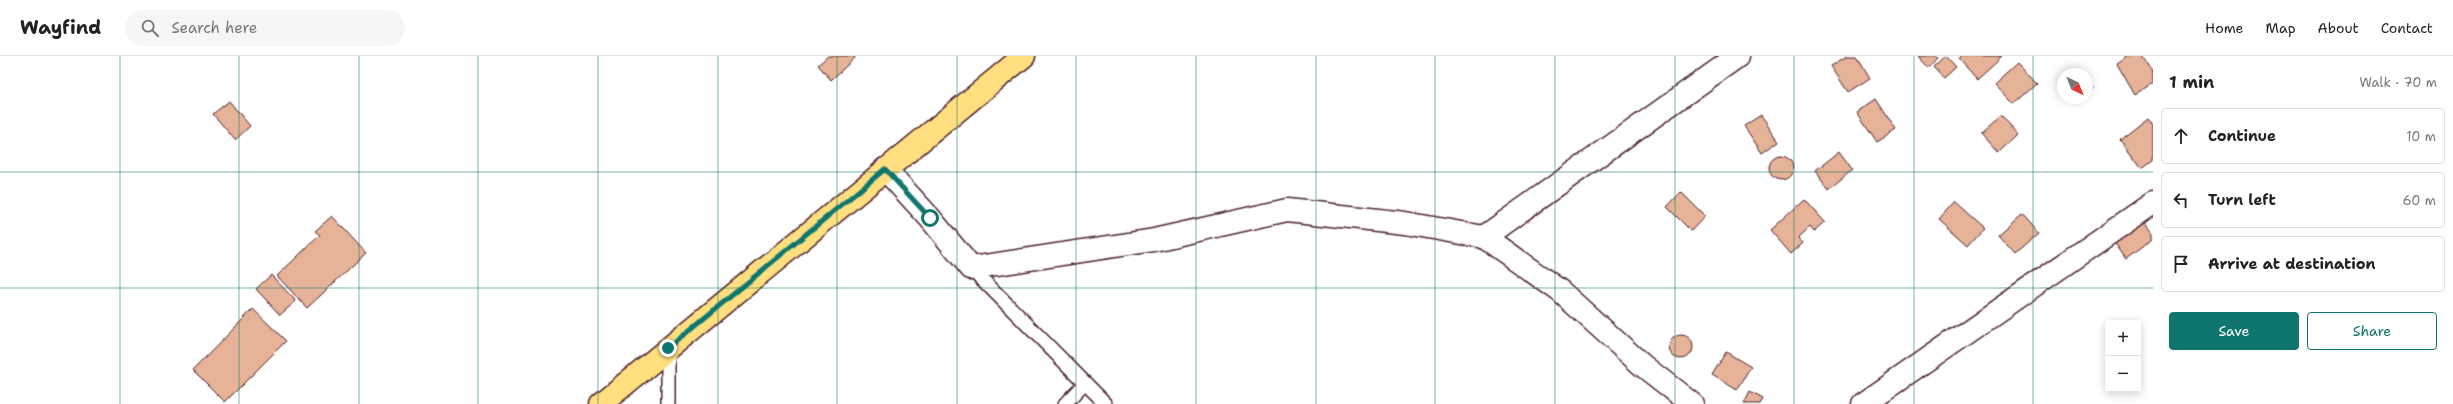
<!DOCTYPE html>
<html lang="en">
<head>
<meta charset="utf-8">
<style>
  :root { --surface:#fff; --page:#f6f6f6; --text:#222; --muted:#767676; --line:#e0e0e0; --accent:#0f766e }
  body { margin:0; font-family:"Shantell Sans",sans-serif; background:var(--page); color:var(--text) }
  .controls { position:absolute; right:12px; bottom:12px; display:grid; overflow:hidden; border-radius:4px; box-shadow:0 2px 10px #0003 }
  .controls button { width:36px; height:36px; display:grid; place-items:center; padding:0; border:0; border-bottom:1px solid var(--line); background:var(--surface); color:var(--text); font:20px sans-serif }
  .compass { position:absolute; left:2057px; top:12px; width:36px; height:36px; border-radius:50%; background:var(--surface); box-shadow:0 2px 10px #0003; rotate:137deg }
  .stop { position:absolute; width:12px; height:12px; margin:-9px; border:3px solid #0f766e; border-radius:50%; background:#fff }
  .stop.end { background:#0f766e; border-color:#fff; box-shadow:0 1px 4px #0008 }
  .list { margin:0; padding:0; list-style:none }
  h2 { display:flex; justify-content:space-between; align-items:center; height:52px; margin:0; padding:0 16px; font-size:17px }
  h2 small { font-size:13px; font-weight:400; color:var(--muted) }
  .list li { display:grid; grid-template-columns:26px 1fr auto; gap:12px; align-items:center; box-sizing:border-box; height:56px; margin:0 8px 8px; padding:0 8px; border:1px solid var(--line); border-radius:4px }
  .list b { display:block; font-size:15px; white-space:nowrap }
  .list em { font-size:13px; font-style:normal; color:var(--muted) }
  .actions { display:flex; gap:8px; padding:12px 16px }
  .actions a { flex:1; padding:9px 0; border:1px solid var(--accent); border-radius:4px; text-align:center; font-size:14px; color:var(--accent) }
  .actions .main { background:var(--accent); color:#fff }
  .icon { flex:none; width:22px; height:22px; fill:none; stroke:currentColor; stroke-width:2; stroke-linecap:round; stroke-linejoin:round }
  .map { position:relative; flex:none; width:2153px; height:348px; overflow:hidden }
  header { display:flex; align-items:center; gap:24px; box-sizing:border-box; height:56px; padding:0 20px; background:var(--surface); border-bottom:1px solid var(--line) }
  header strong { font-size:19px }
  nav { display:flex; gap:22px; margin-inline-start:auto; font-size:14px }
  .search { width:280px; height:36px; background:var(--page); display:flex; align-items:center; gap:10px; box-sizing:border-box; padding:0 14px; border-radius:22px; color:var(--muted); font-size:15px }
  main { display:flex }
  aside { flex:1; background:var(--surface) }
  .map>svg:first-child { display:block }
</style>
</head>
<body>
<header>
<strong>Wayfind</strong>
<div class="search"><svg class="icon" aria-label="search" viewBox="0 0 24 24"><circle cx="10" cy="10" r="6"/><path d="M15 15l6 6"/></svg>Search here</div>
<nav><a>Home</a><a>Map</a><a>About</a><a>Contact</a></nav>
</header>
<main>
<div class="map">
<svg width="2153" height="348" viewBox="0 0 2153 348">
  <rect width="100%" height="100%" fill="#fff"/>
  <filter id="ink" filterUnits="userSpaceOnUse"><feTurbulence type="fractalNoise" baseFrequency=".025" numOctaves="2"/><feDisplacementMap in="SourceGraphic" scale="8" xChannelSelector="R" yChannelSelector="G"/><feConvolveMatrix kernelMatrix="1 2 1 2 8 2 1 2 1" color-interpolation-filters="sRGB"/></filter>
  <g filter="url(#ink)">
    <g fill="#e6b398" stroke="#4a1f2b">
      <path d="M828 0H854L855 2 831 24 818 9Z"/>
      <path d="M1847 0H1857L1870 22 1848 36 1831 10Z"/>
      <path d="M1918 0H1935L1938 2 1929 12Z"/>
      <path d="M1946 0 1956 11 1944 22 1934 11Z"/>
      <path d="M1961 0H2002L1977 23 1959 3Z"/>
      <path d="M2129 0H2143L2153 16V28L2135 39 2117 8Z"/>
      <path d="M2017 6 2037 27 2014 48 1994 27Z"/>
      <path d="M2087 22 2093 32 2087 41Z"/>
      <path d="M1876 43 1896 74 1877 86 1857 56Z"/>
      <path d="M229 45 250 70 235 84 213 58Z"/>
      <path d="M1761 59 1779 85 1762 97 1744 70Z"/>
      <path d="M2001 60 2018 79 1999 97 1981 77Z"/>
      <path d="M2148 61 2153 68V104L2142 112 2120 83Z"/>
      <path d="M1839 96 1852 114 1829 133 1815 115Z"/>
      <circle cx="1781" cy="112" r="12"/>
      <path d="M1681 136 1705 160 1691 175 1667 151Z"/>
      <path d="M1804 143 1825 166 1814 176 1810 171 1798 182 1803 187 1791 198 1770 174Z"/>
      <path d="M1954 146 1983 172 1968 189 1939 163Z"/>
      <path d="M2022 158 2039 177 2015 198 1998 179Z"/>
      <path d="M332 160 366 197 307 252 277 220 320 179 315 175Z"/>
      <path d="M2142 162 2153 177V183L2126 203 2112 183Z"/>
      <path d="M271 219 296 245 280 259 256 233Z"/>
      <path d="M253 253 286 285 225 346 193 314Z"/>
      <circle cx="1681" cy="291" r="12"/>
      <path d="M1726 296 1751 311 1737 334 1712 319Z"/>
      <path d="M1750 336 1763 343 1760 348H1744Z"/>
    </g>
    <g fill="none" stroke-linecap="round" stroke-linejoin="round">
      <g stroke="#4a1f2b" stroke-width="16">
        <g id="service">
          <path d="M971 212 1106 348"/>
          <path d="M668 348V292"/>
          <path d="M1065 348 1085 327"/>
        </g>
      </g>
      <g stroke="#4a1f2b" stroke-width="25">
        <g id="minor">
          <path d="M885 113 930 162 971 212 1154 184 1287 154 1405 167 1484 181 1560 235 1642 309 1692 348"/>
          <path d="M1484 181 1738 0"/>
          <path d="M1863 348 2153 147"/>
        </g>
      </g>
      <g stroke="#4a1f2b" stroke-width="25">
        <path id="primary" d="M601 348 1024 0"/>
      </g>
      <use href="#service" stroke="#fff" stroke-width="13"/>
      <use href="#minor" stroke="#fff" stroke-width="22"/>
      <use href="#primary" stroke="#ffdf80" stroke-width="22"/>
    </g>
  </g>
  <g fill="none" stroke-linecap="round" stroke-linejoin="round" filter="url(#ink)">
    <path stroke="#0f766e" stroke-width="5" d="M668 292 885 113 930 162"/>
  </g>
  <path fill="none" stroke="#0f766e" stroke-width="1" stroke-opacity="0.55" d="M120 0V348M239 0V348M359 0V348M478 0V348M598 0V348M718 0V348M837 0V348M957 0V348M1076 0V348M1196 0V348M1316 0V348M1435 0V348M1555 0V348M1675 0V348M1794 0V348M1914 0V348M2033 0V348M0 116H2153M0 232H2153"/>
</svg>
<div class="controls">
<button>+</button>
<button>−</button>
</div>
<svg class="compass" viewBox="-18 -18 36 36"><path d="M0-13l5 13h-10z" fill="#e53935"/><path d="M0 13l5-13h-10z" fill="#767676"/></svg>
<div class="stop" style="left:930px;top:162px"></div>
<div class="stop end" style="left:668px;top:292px"></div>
</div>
<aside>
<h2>1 min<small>Walk · 70 m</small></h2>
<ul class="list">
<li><svg class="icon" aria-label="ahead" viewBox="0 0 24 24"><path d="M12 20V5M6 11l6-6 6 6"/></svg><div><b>Continue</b></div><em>10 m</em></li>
<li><svg class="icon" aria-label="left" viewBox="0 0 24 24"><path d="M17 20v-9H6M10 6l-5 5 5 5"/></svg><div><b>Turn left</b></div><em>60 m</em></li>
<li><svg class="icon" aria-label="arrive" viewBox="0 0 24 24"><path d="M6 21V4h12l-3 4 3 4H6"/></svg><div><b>Arrive at destination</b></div></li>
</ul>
<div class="actions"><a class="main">Save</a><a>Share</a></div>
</aside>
</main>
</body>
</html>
